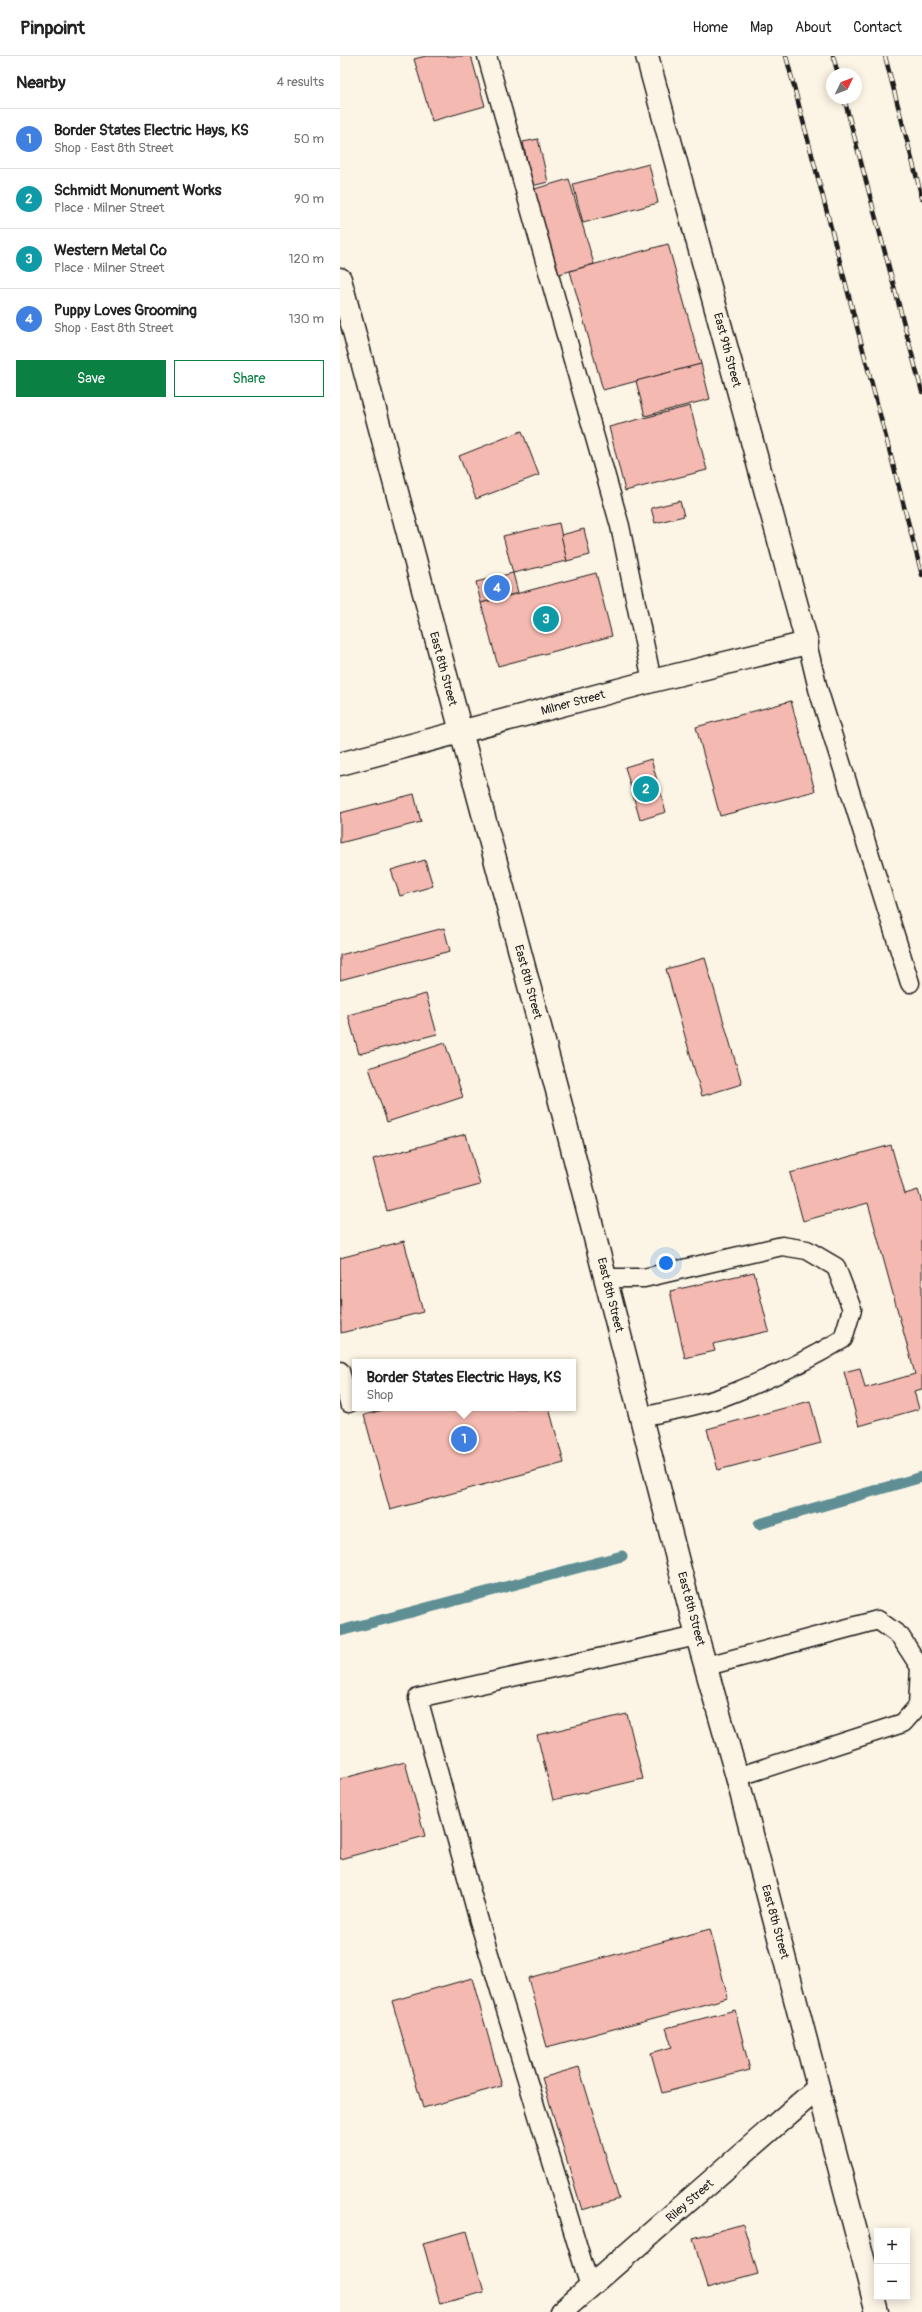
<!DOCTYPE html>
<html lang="en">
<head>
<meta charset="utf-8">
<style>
  :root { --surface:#fff; --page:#f2f2f2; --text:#222; --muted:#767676; --line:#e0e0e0; --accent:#0b8043 }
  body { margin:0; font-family:Pangolin,sans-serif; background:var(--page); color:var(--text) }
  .controls { position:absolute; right:12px; bottom:12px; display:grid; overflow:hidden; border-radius:0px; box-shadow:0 2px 10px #0003 }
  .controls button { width:36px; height:36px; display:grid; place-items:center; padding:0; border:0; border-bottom:1px solid var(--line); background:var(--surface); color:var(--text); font:20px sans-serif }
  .compass { position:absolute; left:486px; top:12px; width:36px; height:36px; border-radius:50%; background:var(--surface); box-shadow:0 2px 10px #0003; rotate:47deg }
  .you { position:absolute; left:326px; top:1207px; width:14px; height:14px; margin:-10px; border:3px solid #fff; border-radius:50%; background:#1a73e8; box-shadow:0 0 0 6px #1a73e833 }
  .badge { display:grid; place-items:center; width:26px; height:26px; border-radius:50%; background:var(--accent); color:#fff; font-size:13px; font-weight:700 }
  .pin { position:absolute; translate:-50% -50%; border:2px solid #fff; box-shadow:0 1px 4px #0006 }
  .popup { position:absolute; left:12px; top:1303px; width:224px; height:52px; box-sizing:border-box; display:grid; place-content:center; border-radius:0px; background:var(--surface); filter:drop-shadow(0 1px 3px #0005); font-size:13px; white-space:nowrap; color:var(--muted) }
  .popup b { font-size:15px; color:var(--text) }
  .popup::after { content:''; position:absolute; left:50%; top:100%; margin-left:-8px; border:8px solid transparent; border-top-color:var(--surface) }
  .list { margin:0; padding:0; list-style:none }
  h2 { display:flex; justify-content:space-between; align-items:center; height:52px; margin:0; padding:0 16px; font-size:17px }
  h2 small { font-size:13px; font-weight:400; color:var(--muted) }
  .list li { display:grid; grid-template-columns:26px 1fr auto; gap:12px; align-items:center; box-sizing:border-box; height:60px; padding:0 16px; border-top:1px solid var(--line) }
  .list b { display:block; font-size:15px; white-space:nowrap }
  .list p { margin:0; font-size:13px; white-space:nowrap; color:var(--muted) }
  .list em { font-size:13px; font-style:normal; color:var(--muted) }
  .actions { display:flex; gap:8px; padding:12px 16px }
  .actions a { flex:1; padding:9px 0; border:1px solid var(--accent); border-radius:0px; text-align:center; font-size:14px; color:var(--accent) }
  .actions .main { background:var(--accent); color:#fff }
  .map { position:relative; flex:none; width:582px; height:2256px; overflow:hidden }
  header { display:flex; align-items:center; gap:24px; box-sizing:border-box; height:56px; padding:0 20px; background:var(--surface); border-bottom:1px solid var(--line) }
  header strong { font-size:19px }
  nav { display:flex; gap:22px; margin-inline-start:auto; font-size:14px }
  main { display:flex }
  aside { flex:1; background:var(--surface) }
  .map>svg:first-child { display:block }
</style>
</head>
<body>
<header>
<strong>Pinpoint</strong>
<nav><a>Home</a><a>Map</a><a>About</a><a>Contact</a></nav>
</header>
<main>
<aside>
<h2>Nearby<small>4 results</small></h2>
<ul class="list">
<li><span class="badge" style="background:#3f7fe0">1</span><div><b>Border States Electric Hays, KS</b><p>Shop · East 8th Street</p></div><em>50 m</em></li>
<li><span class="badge" style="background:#0f9aa8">2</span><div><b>Schmidt Monument Works</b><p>Place · Milner Street</p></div><em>90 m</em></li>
<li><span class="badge" style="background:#0f9aa8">3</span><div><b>Western Metal Co</b><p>Place · Milner Street</p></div><em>120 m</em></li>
<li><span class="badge" style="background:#3f7fe0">4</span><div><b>Puppy Loves Grooming</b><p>Shop · East 8th Street</p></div><em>130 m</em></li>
</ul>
<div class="actions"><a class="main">Save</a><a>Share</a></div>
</aside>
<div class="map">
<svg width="582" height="2256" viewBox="0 0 582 2256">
  <rect width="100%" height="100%" fill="#fcf5e5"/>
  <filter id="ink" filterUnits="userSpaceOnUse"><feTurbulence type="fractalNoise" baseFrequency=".025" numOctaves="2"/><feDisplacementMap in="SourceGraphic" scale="8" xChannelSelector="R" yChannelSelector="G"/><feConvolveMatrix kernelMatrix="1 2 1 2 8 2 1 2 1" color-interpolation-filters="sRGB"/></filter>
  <g filter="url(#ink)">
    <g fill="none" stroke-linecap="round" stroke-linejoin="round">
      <g stroke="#5e8f94" stroke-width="11">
        <path d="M419 1468 582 1421"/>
        <path d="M0 1575 282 1500"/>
      </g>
    </g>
    <g fill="#f4b9b0" stroke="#1c1c1c">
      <path d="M86 0H131L145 50 92 65 74 3Z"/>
      <path d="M198 83 208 126 192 130 183 86Z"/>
      <path d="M309 108 318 147 243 167 233 128Z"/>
      <path d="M229 123 254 208 216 219 191 134Z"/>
      <path d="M328 188 361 308 263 334 230 215Z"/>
      <path d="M361 308 370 343 305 360 296 325Z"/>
      <path d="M350 350 367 414 285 435 269 371Z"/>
      <path d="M182 375 199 419 136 443 119 400Z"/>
      <path d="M340 445 344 460 315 467 311 452Z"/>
      <path d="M219 467 227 505 173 517 163 480Z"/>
      <path d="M244 473 250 499 227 505 221 479Z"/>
      <path d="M173 517 178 537 141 547 136 526Z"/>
      <path d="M256 517 272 580 158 610 141 547Z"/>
      <path d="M451 645 475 735 380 760 356 671Z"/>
      <path d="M311 703 326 756 300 764 285 711Z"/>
      <path d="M74 738 81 766 0 787V757Z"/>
      <path d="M85 804 93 830 60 840 51 814Z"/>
      <path d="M104 872 110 895 0 924V899Z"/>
      <path d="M365 902 402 1028 362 1040 326 913Z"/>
      <path d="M86 938 97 978 19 998 8 959Z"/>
      <path d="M105 987 123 1041 47 1066 29 1012Z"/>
      <path d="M126 1078 140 1129 47 1155 33 1103Z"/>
      <path d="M551 1089 565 1138 578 1134 582 1147V1333L574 1335 579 1353 519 1370 504 1316 520 1312 525 1332 575 1318 528 1147 463 1165 450 1117Z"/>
      <path d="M64 1185 83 1256 1 1277 0 1202Z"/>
      <path d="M414 1216 429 1275 373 1288 375 1295 345 1302 330 1235Z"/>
      <path d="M470 1345 481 1387 378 1414 367 1373Z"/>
      <path d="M50 1352H209L224 1407 50 1454 24 1359Z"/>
      <path d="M287 1658 303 1723 213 1744 197 1679Z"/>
      <path d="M65 1706 85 1780 0 1803V1723Z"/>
      <path d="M370 1873 388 1942 207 1991 188 1922Z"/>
      <path d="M132 1922 162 2030 83 2052 52 1945Z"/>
      <path d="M395 1954 410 2014 322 2037 311 1997 332 1991 326 1972Z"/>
      <path d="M239 2011 279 2143 242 2154 202 2022Z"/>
      <path d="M403 2168 418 2218 367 2232 353 2182Z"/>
      <path d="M127 2175 144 2236 100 2248 83 2187Z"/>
    </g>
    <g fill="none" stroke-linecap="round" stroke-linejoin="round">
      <g stroke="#1c1c1c" stroke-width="21">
        <g id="lane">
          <path d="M147 0 280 470 312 625"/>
          <path d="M467 587 478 633 570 927"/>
          <path d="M266 1222H304L442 1190 467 1194 496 1211 512 1253 503 1283C468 1304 431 1322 393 1337 364 1349 332 1354 301 1361"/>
          <path d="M0 1315 9 1347"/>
          <path d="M367 1610 538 1564 560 1580 580 1611 578 1650 563 1667 397 1721"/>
          <path d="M250 2231 139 1865 78 1642 357 1580"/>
        </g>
      </g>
      <g stroke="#1c1c1c" stroke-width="25">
        <g id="street">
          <path d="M0 708 312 625 467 587 307 0"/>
          <path d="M221 2256 478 2032"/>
        </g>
      </g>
      <g stroke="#1c1c1c" stroke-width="25">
        <path id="secondary" d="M0 223 222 1053 357 1580 397 1721 537 2256"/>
      </g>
      <use href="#lane" stroke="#fcf5e5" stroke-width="18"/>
      <use href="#street" stroke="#fcf5e5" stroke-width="22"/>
      <use href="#secondary" stroke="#fcf5e5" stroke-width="22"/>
      <g stroke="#1c1c1c" stroke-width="4.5">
        <g id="rail">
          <path d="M446 0 582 519"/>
          <path d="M493 0 498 18"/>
          <path d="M545 0 582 142"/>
          <path d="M504 42 582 336"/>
        </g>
      </g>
      <use href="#rail" stroke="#fcf5e5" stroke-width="3" stroke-dasharray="9" stroke-linecap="butt"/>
    </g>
  </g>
  <g text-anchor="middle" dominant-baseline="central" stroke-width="3.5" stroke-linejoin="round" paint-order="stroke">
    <g font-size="12" fill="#1c1c1c" stroke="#fcf5e5">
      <text transform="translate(387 294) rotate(75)">East 9th Street</text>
      <text transform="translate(103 613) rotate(75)">East 8th Street</text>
      <text transform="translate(233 647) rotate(-15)">Milner Street</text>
      <text transform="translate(188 926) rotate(75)">East 8th Street</text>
      <text transform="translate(270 1239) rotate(76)">East 8th Street</text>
      <text transform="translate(351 1553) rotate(75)">East 8th Street</text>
      <text transform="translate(435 1866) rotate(75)">East 8th Street</text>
      <text transform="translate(350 2145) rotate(-41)">Riley Street</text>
    </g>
  </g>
</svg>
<div class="controls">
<button>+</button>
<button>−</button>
</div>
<svg class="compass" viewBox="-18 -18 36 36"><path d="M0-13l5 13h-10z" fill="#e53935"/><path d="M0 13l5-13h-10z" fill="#767676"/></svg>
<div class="you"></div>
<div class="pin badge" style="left:124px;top:1383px;background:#3f7fe0">1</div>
<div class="popup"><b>Border States Electric Hays, KS</b>Shop</div>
<div class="pin badge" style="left:306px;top:733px;background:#0f9aa8">2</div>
<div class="pin badge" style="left:206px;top:563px;background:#0f9aa8">3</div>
<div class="pin badge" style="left:157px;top:532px;background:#3f7fe0">4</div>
</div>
</main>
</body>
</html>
